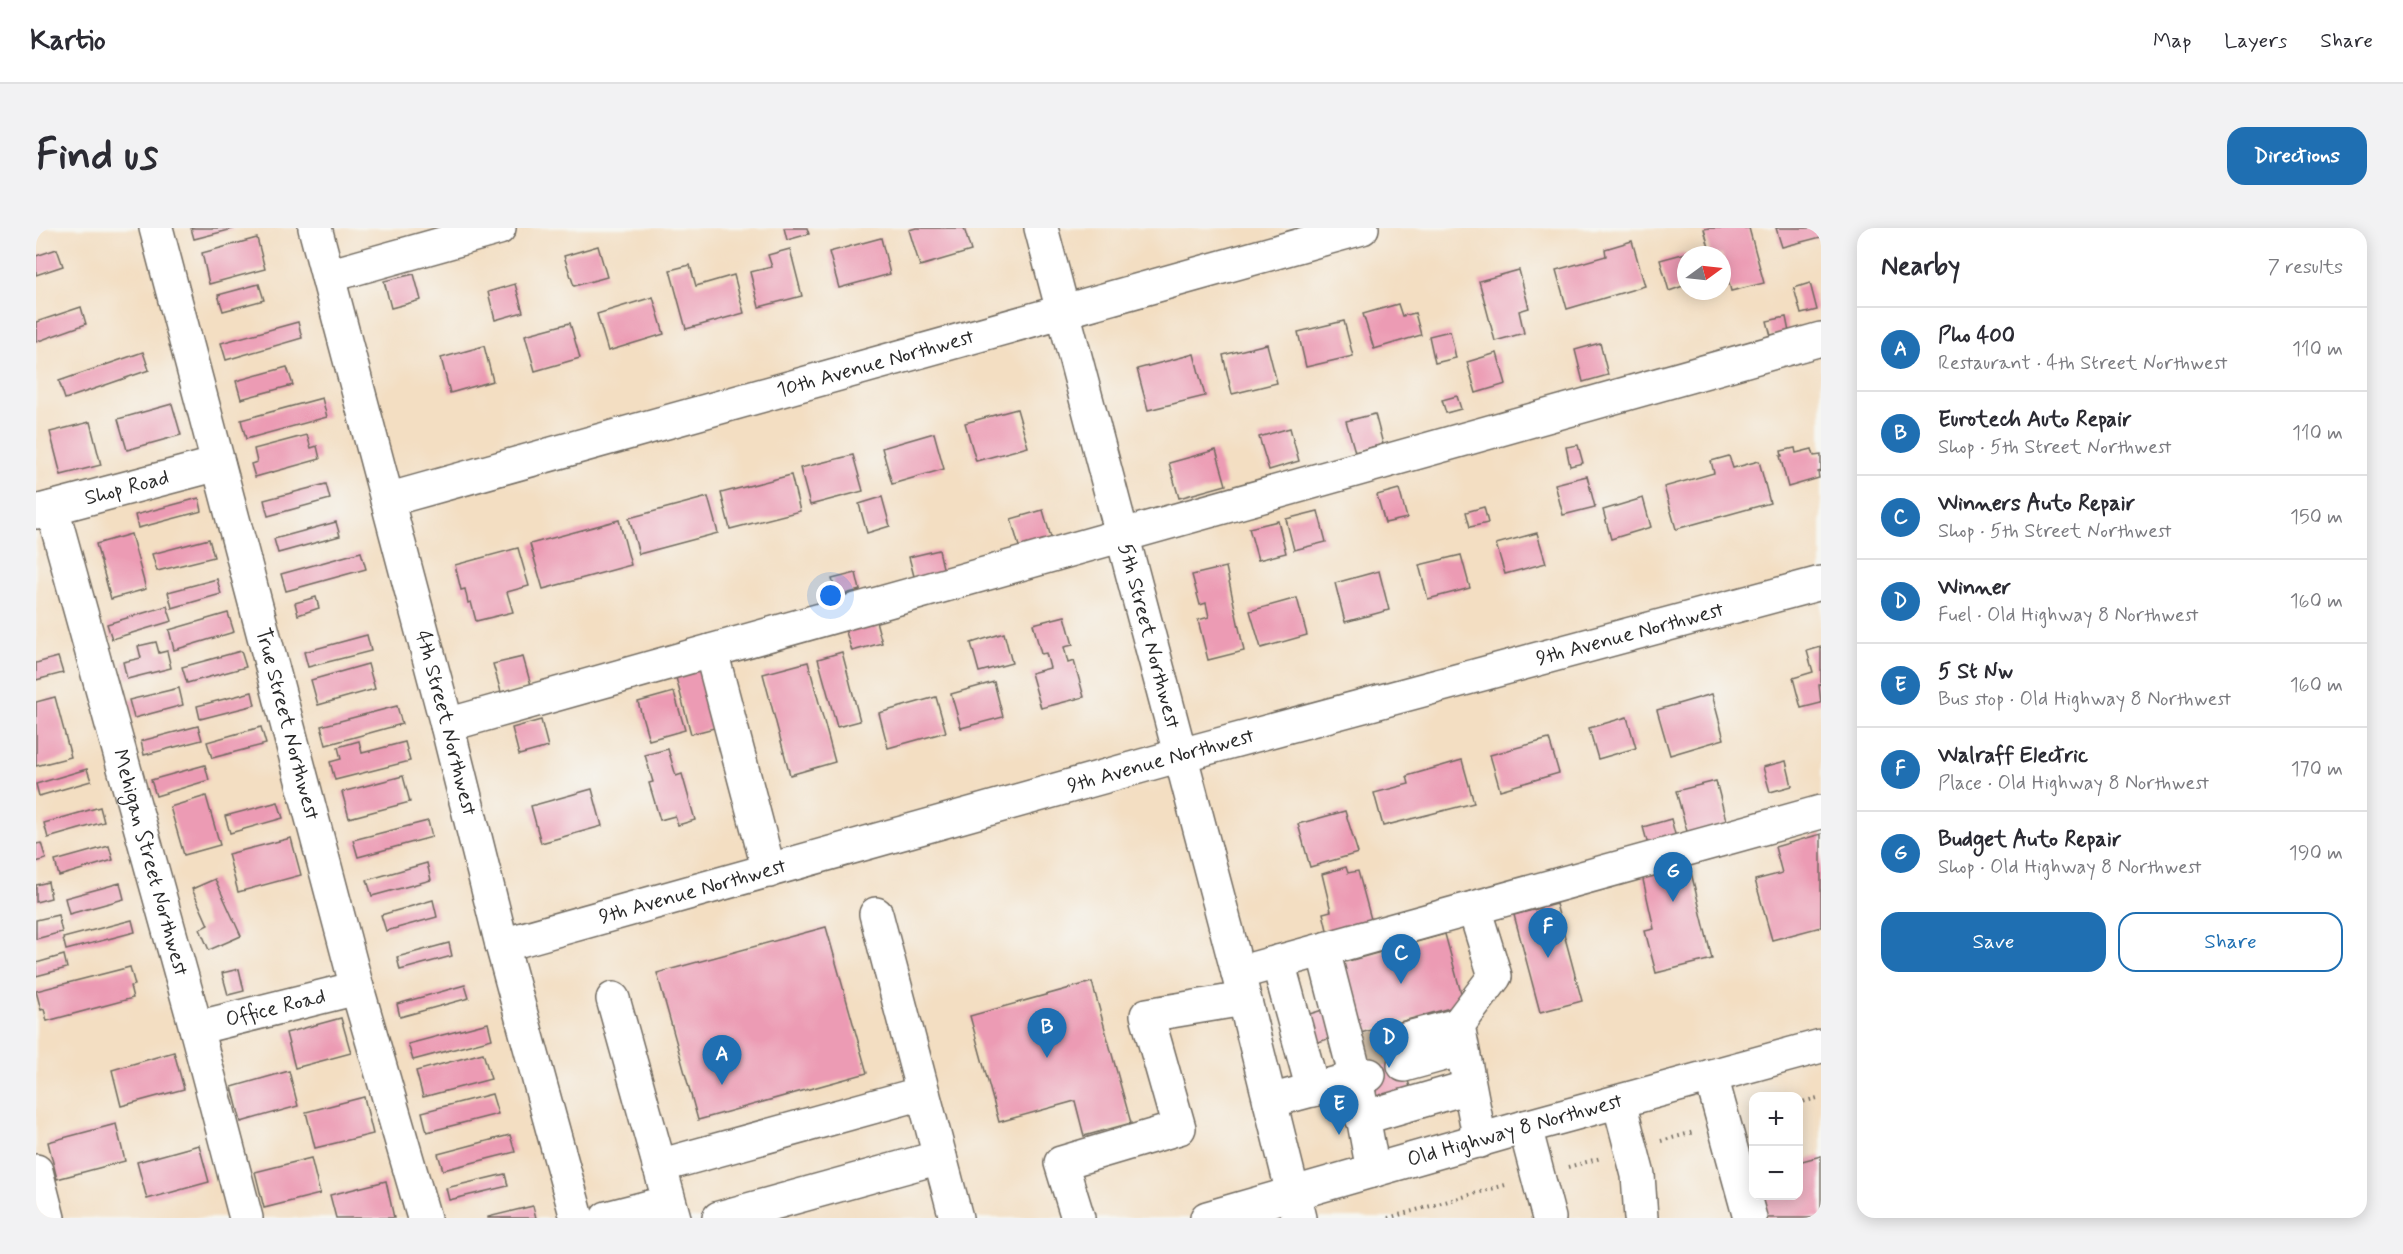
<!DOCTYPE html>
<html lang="en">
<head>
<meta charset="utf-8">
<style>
  :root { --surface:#fff; --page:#f2f2f3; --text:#2b2b33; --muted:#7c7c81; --line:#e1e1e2; --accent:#1f6fb2 }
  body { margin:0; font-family:Mynerve,sans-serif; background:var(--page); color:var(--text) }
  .controls { position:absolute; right:18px; bottom:18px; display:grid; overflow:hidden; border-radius:12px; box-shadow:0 3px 15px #0003 }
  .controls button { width:54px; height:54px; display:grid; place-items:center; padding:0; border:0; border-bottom:2px solid var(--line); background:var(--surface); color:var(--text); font:30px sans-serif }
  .compass { position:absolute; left:1641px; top:18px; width:54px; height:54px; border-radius:50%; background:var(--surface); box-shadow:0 3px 15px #0003; rotate:75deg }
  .you { position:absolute; left:795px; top:368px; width:21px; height:21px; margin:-15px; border:4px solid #fff; border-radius:50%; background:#1a73e8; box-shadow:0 0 0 9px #1a73e833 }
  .badge { display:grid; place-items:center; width:39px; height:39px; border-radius:50%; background:var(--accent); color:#fff; font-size:20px; font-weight:700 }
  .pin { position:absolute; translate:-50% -50px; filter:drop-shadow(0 2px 3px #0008) }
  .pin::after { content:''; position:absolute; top:32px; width:21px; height:18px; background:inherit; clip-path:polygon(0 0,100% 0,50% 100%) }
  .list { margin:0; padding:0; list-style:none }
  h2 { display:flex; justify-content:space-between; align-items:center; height:78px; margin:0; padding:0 24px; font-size:26px }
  h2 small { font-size:20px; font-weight:400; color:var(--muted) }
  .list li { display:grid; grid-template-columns:39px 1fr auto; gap:18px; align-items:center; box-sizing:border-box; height:84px; padding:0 24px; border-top:2px solid var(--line) }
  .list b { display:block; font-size:22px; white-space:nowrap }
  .list p { margin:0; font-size:20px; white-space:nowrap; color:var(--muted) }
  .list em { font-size:20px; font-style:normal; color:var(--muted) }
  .actions { display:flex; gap:12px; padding:18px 24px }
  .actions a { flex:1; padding:14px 0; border:2px solid var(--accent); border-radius:18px; text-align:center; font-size:21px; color:var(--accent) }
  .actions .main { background:var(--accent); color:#fff }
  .map { position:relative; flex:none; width:1785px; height:990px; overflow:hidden; border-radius:18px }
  header { display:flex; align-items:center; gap:36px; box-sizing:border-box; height:84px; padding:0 30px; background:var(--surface); border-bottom:2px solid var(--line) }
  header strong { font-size:28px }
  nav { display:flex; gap:33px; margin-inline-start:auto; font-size:21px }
  .intro { display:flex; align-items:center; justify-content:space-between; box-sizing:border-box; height:144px; padding:0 36px }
  h1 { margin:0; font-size:42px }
  .button { padding:15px 27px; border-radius:18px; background:var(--accent); color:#fff; font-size:21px; font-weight:700 }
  main { display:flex; gap:36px; padding:0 36px }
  aside { flex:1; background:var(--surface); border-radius:18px; box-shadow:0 3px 15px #0003 }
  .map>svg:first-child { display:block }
</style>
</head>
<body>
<header>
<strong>Kartio</strong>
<nav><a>Map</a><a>Layers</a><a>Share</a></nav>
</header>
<div class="intro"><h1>Find us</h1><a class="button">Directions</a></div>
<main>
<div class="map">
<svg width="1785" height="990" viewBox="0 0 1785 990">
  <rect width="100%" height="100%" fill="#f6f6f2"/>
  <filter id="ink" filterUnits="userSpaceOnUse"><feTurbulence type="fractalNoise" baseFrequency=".0167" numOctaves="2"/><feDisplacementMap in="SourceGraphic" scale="12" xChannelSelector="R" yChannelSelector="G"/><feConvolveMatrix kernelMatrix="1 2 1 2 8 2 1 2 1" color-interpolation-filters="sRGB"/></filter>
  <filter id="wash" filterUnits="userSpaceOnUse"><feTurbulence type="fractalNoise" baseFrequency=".008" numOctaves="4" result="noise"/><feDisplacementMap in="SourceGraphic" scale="24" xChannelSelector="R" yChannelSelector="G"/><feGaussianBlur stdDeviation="1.35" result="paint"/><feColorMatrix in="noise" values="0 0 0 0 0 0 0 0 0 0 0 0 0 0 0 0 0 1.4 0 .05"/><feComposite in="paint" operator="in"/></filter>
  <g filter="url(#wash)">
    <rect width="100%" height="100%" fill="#f3dec2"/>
    <g id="blocks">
      <g fill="#ec9bb4">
        <path d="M155 0H197V1L158 11Z"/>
        <path d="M748 0H771L773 6 751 12Z"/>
        <path d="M880 0H928L935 23 884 38 873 2Z"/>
        <path d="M1673 0H1713L1728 55 1695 63 1686 27H1675L1668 1Z"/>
        <path d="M1740 0H1784L1785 9 1746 19Z"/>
        <path d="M221 10 229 41 173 56 166 25Z"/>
        <path d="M845 10 854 46 803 60 793 24Z"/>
        <path d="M1596 13 1609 58 1531 81 1520 42 1570 28 1569 21Z"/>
        <path d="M562 18 571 49 538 58 528 28Z"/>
        <path d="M21 21 27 38 0 47V28Z"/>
        <path d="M754 21 766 68 723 79 714 44 736 39 732 27Z"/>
        <path d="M1650 25V57L1633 63 1624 32Z"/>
        <path d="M654 37 660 58 698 47 708 85 650 101 634 42Z"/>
        <path d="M1483 42 1493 80 1483 83 1488 105 1459 113 1443 53Z"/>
        <path d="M378 46 385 72 355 80 348 53Z"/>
        <path d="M1774 55 1781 82 1765 86 1758 60Z"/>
        <path d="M223 56 228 72 187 83 182 67Z"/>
        <path d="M479 56 487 84 459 92 452 64Z"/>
        <path d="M617 69 628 106 572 123 561 86Z"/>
        <path d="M1362 76 1366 88 1379 85 1385 107 1338 121 1327 86Z"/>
        <path d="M45 79 50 96 0 114V94Z"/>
        <path d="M1750 89 1753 104 1735 108 1731 93Z"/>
        <path d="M1308 93 1317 128 1270 139 1262 104Z"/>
        <path d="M262 94 266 110 190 132 185 115Z"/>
        <path d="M534 95 544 130 499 143 489 107Z"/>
        <path d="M1414 103 1420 130 1399 135 1393 108Z"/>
        <path d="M1564 115 1572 147 1547 154 1539 122Z"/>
        <path d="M1231 116 1241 155 1196 166 1187 127Z"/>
        <path d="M448 118 457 153 414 165 405 130Z"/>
        <path d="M107 124 113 142 29 171 23 153Z"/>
        <path d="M1461 125 1470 156 1440 165 1431 134Z"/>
        <path d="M1158 126 1169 168 1112 182 1101 141Z"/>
        <path d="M251 139 257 157 205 171 200 153Z"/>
        <path d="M1421 168 1425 181 1410 185 1406 172Z"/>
        <path d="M286 170 291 189 210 211 205 192Z"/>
        <path d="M136 176 145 207 91 222 82 191Z"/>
        <path d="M981 181 992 219 940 233 929 195Z"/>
        <path d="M1339 186 1347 216 1319 224 1310 193Z"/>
        <path d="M54 194 65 237 25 247 14 204Z"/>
        <path d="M1254 200 1263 233 1233 242 1223 209Z"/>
        <path d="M898 205 908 241 856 256 846 220Z"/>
        <path d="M271 207 275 220 281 218 284 231 219 249 215 236 221 234 218 221Z"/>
        <path d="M1542 217 1547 235 1534 238 1530 219Z"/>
        <path d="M1759 220 1760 225 1776 221 1778 228 1785 227V243L1782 244 1783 250 1752 259 1744 228H1746L1745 223Z"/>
        <path d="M1180 222 1190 257 1143 270 1133 235Z"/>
        <path d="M817 227 827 263 774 277 764 240Z"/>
        <path d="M1693 228 1697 240 1723 233 1734 275 1640 301 1628 259 1678 245 1675 233Z"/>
        <path d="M755 247 764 283 694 301 685 265Z"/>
        <path d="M1551 248 1559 279 1527 287 1519 256Z"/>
        <path d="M290 256 294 271 232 288 228 272Z"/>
        <path d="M1363 261 1371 290 1349 295 1341 267Z"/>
        <path d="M672 269 682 305 603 326 593 290Z"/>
        <path d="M846 269 854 298 831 305 823 276Z"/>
        <path d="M163 270 166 283 102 300 99 287Z"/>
        <path d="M1607 270 1615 299 1575 311 1567 282Z"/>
        <path d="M1448 279 1452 295 1434 299 1430 284Z"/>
        <path d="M1007 282 1016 313 984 322 975 291Z"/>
        <path d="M1282 283 1290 314 1258 322 1250 291Z"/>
        <path d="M583 292 595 337 507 361 494 316Z"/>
        <path d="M1242 293 1250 325 1222 332 1213 300Z"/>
        <path d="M300 294 304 308 242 325 238 311Z"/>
        <path d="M1501 305 1510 335 1469 346 1460 316Z"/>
        <path d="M95 306 110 361 75 371 60 316Z"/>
        <path d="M173 311 178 329 121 343 116 326Z"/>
        <path d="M482 320 493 358 471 364 477 384 440 393 435 374 432 375 429 361 425 362 419 337Z"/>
        <path d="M903 322 908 344 879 352 873 329Z"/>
        <path d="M325 324 330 341 250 363 245 346Z"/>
        <path d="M1425 327 1434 360 1392 371 1383 337Z"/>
        <path d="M1190 339 1208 423 1172 432 1162 392 1173 389 1170 375 1164 377 1156 347Z"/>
        <path d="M1343 343 1353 382 1309 394 1299 355Z"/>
        <path d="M820 345 824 362 801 368 796 351Z"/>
        <path d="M181 351 185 366 136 380 132 364Z"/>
        <path d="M280 369 283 380 262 387 259 375Z"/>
        <path d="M1261 370 1271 407 1225 420 1214 383Z"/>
        <path d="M131 378 136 393 76 411 71 396Z"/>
        <path d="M192 385 198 404 138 422 133 402Z"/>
        <path d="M1029 388 1037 417 1028 419 1032 435 1038 433 1048 469 1005 480 995 445 1014 440 1010 425 1005 426 997 396Z"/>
        <path d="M840 393 846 415 816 423 809 401Z"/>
        <path d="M968 405 976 435 943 444 935 415Z"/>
        <path d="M331 407 335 423 272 439 268 424Z"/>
        <path d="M120 414 123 425 131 423 135 440 91 451 87 434 105 430 102 418Z"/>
        <path d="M1785 419V457H1783L1785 475 1765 480 1757 450 1777 444 1771 423Z"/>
        <path d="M205 423 210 439 151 455 146 439Z"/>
        <path d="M806 424 824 493 801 499 782 431Z"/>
        <path d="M22 429 27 445 0 452V435Z"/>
        <path d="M487 429 495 457 465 464 457 436Z"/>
        <path d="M772 434 799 534 754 547 727 446Z"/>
        <path d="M332 436 339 461 282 477 275 452Z"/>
        <path d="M663 436 682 499 655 506 638 442Z"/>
        <path d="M958 454 967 489 925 500 915 466Z"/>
        <path d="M143 460 147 477 98 490 93 472Z"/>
        <path d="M216 464 219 477 164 491 161 478Z"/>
        <path d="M638 464 649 502 613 512 602 474Z"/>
        <path d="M1676 466 1688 511 1634 527 1621 482Z"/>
        <path d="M19 469 35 529 0 538V474Z"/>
        <path d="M900 469 910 504 852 520 843 485Z"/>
        <path d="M361 478 366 496 290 517 285 498Z"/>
        <path d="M1591 489 1600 520 1562 531 1553 500Z"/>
        <path d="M505 492 512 519 483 527 476 500Z"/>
        <path d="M162 498 166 512 108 527 105 513Z"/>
        <path d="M225 499 230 516 176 530 171 514Z"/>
        <path d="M1513 511 1523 545 1464 562 1454 527Z"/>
        <path d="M323 513 326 525 369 514 374 533 299 552 294 534 305 531 302 519Z"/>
        <path d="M632 521 640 548 646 546 659 592 642 597 639 588 624 592 613 555 617 554 609 527Z"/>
        <path d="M1426 532 1438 575 1347 598 1338 565 1373 556 1371 548Z"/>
        <path d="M1750 533 1756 558 1734 564 1727 539Z"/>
        <path d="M169 537 173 552 120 568 115 552Z"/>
        <path d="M51 541 55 553 3 568 0 556Z"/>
        <path d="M367 548 374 574 313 590 306 564Z"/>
        <path d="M1680 553 1691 596 1652 607 1640 563Z"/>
        <path d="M556 561 566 598 505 615 495 578Z"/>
        <path d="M170 568 184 617 148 627 134 579Z"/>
        <path d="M242 574 247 590 194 605 189 588Z"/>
        <path d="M64 579 68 594 12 610 8 595Z"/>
        <path d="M1309 583 1322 625 1274 639 1262 596Z"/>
        <path d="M1635 591 1640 610 1612 617 1607 599Z"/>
        <path d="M392 593 396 609 322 629 317 612Z"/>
        <path d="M1785 606V699L1736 712 1719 652 1746 645 1739 619Z"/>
        <path d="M255 610 265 647 202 664 192 626Z"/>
        <path d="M5 615 10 631 0 634V616Z"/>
        <path d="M73 618 77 632 23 648 19 633Z"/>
        <path d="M391 635 395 652 336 668 331 652Z"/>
        <path d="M1653 636 1676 731 1620 745 1609 703 1618 701 1606 647Z"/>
        <path d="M1310 639 1312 645 1322 643 1336 695 1292 706 1287 685 1295 683 1286 646Z"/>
        <path d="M179 651 205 708 173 722 164 701 172 697 156 661Z"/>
        <path d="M12 654 15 670 0 674V657Z"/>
        <path d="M84 655 88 671 33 686 29 670Z"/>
        <path d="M397 672 401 689 350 703 345 687Z"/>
        <path d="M1520 676 1546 773 1504 784 1478 687Z"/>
        <path d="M22 687 26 704 0 711V692Z"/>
        <path d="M96 692 99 704 30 722 27 710Z"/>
        <path d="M790 699 831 845 662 892 621 745Z"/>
        <path d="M1409 706 1428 776 1321 806 1302 736Z"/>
        <path d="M413 715 416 728 364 742 361 729Z"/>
        <path d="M28 727 31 740 0 748V735Z"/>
        <path d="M94 739 99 757 94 758 97 770 11 793 8 781 5 782 0 763Z"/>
        <path d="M203 741 208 763 192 767 186 745Z"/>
        <path d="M1056 754 1095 895 1048 908 1039 873 963 894 934 788Z"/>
        <path d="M429 757 433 770 364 789 361 776Z"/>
        <path d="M1296 779 1304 807 1273 817 1264 789Z"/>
        <path d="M305 790 315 825 259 840 250 805Z"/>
        <path d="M452 795 456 811 377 832 372 816Z"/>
        <path d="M1360 810 1377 870 1342 880 1326 819Z"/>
        <path d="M138 824 148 861 85 878 76 842Z"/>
        <path d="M447 825 455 851 387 869 380 843Z"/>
        <path d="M253 843 262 878 205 894 196 859Z"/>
        <path d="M456 866 462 886 391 904 386 884Z"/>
        <path d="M328 869 337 906 279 920 270 884Z"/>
        <path d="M80 896 89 933 21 951 12 914Z"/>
        <path d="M474 907 479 924 407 942 402 926Z"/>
        <path d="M163 917 173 954 111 971 101 934Z"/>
        <path d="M1785 928V990H1731L1725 968H1762V934Z"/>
        <path d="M275 930 284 966 228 980 219 944Z"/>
        <path d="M469 946 472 958 413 972 410 960Z"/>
        <path d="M350 953 358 990H300L294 967Z"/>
        <path d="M497 978 500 990H452V989Z"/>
      </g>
    </g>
  </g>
  <g filter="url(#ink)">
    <use href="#blocks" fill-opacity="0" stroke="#716a60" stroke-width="1.5"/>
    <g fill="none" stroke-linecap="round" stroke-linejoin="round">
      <path stroke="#cbbaa4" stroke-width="33" stroke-dasharray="33 16" stroke-linecap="butt" d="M1327 823 1361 813"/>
      <g stroke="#716a60" stroke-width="36">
        <g id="minor">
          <path id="s1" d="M120 0 321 760 388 990"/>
          <path id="s2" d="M279 0 411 497 466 717 541 990"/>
          <path id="s3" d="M1005 0 1202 745 1263 990"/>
          <path d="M292 48 463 0"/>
          <path id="s4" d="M351 272 1326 0"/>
          <path id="s5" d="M16 280 160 800 210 990"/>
          <path id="s6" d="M0 284 182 236"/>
          <path d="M675 423 733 643"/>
          <path d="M411 497 1785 111"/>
          <path d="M1438 680 1459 748 1422 797 1444 913"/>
          <path d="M840 686 920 990"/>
          <path id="s7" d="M466 717 1145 527 1785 355"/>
          <path d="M1287 722 1320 850 1333 847"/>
          <path d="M1242 734 1277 862"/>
          <path d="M1202 745 1785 584"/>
          <path d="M577 771 638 990"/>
          <path id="s8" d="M160 800 321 760"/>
          <path d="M1361 813 1422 797"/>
          <path d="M1368 837 1426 821"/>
          <path d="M1675 848 1714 990"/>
          <path d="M1234 873 1320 850 1337 943"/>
          <path d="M1583 874 1602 947 1605 990"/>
          <path d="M1326 890 1433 859"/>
          <path d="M1489 899 1513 990"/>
          <path d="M623 938 887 865"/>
          <path d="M0 943 12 990"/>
          <path d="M571 990 633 974"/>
          <path d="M683 990 904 929"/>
          <path d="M1042 990 1025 935 1143 900 1111 787 1208 771"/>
          <path id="s9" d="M1171 990 1489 899 1785 818"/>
        </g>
      </g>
      <g stroke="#716a60" stroke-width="4" stroke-dasharray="1.5 4.5" stroke-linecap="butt">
        <path d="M1762 875 1785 869"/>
        <path d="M1625 913 1658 904"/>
        <path d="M1532 939 1565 930"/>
        <path d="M1352 990 1473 956"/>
      </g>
      <use href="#minor" stroke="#fff" stroke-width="33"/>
    </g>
  </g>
  <g text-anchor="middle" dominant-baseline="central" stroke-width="5" stroke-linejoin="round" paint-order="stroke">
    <g font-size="21" fill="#2b2b2b" stroke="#f6f6f2">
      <text stroke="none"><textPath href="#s4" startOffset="507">10th Avenue Northwest</textPath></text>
      <text stroke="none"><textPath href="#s6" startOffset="94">Shop Road</textPath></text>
      <text stroke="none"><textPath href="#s7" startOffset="1170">9th Avenue Northwest</textPath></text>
      <text stroke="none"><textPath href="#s3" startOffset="422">5th Street Northwest</textPath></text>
      <text stroke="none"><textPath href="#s2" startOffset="512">4th Street Northwest</textPath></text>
      <text stroke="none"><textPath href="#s1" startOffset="513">True Street Northwest</textPath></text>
      <text stroke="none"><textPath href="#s7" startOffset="684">9th Avenue Northwest</textPath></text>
      <text stroke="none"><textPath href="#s5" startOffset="368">Mehigan Street Northwest</textPath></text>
      <text stroke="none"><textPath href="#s7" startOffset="198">9th Avenue Northwest</textPath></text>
      <text stroke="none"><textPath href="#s8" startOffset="82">Office Road</textPath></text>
      <text stroke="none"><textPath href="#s9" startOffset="320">Old Highway 8 Northwest</textPath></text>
    </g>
  </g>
</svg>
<div class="controls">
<button>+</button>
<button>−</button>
</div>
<svg class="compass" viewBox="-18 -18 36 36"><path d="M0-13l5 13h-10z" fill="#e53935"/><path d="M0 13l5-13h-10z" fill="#7c7c81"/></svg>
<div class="you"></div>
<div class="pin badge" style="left:686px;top:857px">A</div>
<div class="pin badge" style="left:1011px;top:830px">B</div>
<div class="pin badge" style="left:1365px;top:756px">C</div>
<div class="pin badge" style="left:1353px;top:840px">D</div>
<div class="pin badge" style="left:1303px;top:907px">E</div>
<div class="pin badge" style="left:1512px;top:730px">F</div>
<div class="pin badge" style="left:1637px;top:674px">G</div>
</div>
<aside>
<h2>Nearby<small>7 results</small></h2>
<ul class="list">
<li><span class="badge">A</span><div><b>Pho 400</b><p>Restaurant · 4th Street Northwest</p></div><em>110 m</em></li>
<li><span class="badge">B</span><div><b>Eurotech Auto Repair</b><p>Shop · 5th Street Northwest</p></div><em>110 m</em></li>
<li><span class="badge">C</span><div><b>Winners Auto Repair</b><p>Shop · 5th Street Northwest</p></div><em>150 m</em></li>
<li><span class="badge">D</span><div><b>Winner</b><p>Fuel · Old Highway 8 Northwest</p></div><em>160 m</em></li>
<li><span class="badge">E</span><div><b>5 St Nw</b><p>Bus stop · Old Highway 8 Northwest</p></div><em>160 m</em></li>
<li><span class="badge">F</span><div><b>Walraff Electric</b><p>Place · Old Highway 8 Northwest</p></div><em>170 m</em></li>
<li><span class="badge">G</span><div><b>Budget Auto Repair</b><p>Shop · Old Highway 8 Northwest</p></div><em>190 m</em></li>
</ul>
<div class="actions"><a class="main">Save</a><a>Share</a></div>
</aside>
</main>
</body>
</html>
